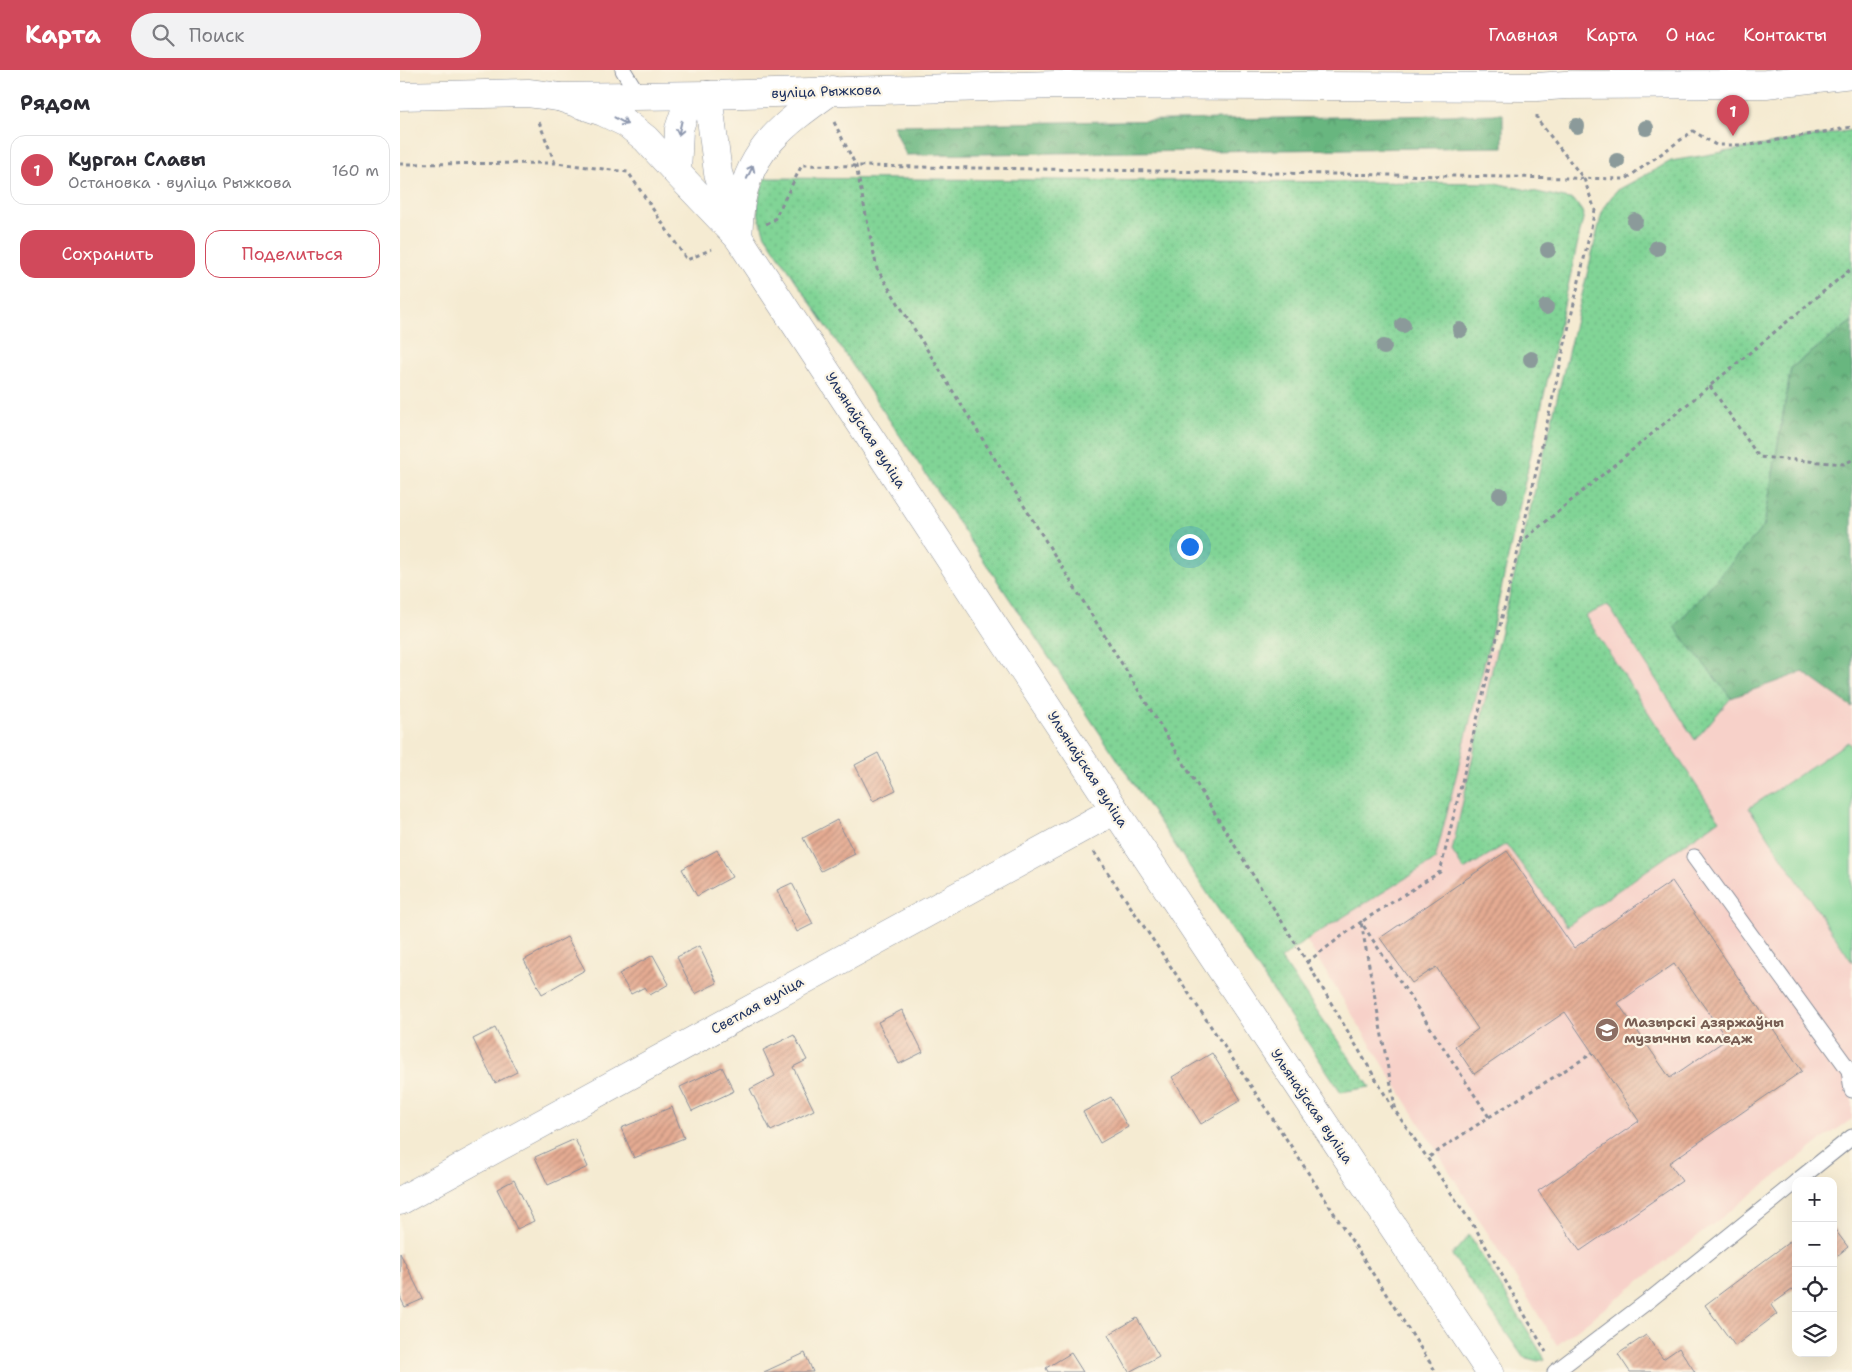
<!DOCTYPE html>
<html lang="ru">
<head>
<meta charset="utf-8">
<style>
  :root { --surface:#fff; --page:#f2f2f3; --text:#2b2b33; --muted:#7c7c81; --line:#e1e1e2; --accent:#d1495b }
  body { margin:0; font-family:"Shantell Sans",sans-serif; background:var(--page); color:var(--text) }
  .controls { position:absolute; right:15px; bottom:15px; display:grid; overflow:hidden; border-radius:10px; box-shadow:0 5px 20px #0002 }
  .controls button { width:45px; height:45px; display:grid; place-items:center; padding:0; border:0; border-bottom:1px solid var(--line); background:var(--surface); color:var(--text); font:25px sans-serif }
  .you { position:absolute; left:789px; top:476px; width:18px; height:18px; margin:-12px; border:4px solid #fff; border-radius:50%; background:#1a73e8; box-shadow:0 0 0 8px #1a73e833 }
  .badge { display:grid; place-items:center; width:32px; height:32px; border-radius:50%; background:var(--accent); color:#fff; font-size:16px; font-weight:700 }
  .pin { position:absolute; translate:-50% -41px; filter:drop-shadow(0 1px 2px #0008) }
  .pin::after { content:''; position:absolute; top:26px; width:18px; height:15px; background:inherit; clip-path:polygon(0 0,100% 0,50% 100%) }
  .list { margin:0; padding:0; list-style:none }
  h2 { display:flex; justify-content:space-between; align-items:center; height:65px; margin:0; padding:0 20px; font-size:21px }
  h2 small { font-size:16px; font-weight:400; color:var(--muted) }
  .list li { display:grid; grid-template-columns:32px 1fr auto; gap:15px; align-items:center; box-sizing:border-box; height:70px; margin:0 10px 10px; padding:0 10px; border:1px solid var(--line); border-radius:15px }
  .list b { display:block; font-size:19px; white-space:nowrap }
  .list p { margin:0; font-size:16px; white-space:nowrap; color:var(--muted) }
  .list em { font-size:16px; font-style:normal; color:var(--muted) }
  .actions { display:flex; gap:10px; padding:15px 20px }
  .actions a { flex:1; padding:11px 0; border:1px solid var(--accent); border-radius:15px; text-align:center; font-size:18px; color:var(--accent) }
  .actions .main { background:var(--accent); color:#fff }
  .icon { flex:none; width:28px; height:28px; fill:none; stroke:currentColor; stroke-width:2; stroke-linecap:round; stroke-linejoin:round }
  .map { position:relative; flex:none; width:1452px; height:1302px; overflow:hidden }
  header { display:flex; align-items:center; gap:30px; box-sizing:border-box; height:70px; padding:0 25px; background:var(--accent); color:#fff }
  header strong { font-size:24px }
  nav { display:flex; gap:28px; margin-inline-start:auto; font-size:18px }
  .search { width:350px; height:45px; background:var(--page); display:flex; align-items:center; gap:12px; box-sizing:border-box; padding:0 18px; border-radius:28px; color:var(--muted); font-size:19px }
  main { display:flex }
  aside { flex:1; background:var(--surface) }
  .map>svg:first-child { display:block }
</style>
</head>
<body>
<header>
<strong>Карта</strong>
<div class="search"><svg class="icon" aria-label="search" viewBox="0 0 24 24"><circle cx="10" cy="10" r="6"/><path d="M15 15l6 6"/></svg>Поиск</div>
<nav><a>Главная</a><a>Карта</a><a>О нас</a><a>Контакты</a></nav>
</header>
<main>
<aside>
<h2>Рядом<small></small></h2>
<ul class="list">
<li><span class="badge">1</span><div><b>Курган Славы</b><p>Остановка · вуліца Рыжкова</p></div><em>160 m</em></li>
</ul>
<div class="actions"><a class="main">Сохранить</a><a>Поделиться</a></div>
</aside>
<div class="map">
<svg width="1452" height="1302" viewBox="0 0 1452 1302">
  <defs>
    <pattern id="grass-dots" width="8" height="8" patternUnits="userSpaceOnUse" patternTransform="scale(1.25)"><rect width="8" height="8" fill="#81d496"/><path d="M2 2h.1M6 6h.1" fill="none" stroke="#6fb684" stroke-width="1.8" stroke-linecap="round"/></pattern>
    <pattern id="forest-crowns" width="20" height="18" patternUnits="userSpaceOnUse" patternTransform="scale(1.25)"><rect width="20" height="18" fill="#68b67f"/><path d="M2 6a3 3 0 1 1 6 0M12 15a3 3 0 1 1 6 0" fill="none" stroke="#55946b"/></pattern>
    <pattern id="building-hatch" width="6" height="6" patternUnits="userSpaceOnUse" patternTransform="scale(1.25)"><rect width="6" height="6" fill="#e5ab92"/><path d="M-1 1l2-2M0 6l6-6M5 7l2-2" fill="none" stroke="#b98c7a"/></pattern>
  </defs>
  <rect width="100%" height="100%" fill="#fcf5e5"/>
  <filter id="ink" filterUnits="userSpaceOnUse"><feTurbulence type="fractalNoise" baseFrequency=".02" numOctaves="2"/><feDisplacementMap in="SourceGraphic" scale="10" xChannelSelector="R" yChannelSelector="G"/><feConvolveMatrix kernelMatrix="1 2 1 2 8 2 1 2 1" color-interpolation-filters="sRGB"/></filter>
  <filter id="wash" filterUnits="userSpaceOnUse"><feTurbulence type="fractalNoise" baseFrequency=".0096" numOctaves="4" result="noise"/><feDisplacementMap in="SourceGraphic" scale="20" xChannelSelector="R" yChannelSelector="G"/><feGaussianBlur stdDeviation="1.12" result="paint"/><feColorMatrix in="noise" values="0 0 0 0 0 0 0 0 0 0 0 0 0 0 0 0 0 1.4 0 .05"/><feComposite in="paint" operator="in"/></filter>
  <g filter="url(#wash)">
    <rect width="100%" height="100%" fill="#f5ebd2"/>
    <path fill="#f7d1c9" d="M1246 504 1331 628 1403 602 1452 637V1049L1423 1069 1157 1275 906 870 1035 790 1087 583Z"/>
    <g fill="url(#grass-dots)" stroke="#4e827a">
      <path d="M1452 60V251L1391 298 1364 456 1275 557 1331 628 1295 670 1208 535 1185 546 1319 750 1167 856 1106 774 1064 800 1052 781 1097 577 1203 138 1216 121 1271 91Z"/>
      <path d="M365 108 1095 113 1174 130 1184 144 1087 583 1035 790 906 870 881 889 970 1017 941 1022 365 165C355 138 356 135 365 108Z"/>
      <path d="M1069 1165 1145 1289 1138 1291 1123 1287 1052 1185Z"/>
    </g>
    <g fill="url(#forest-crowns)" stroke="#42726e">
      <path d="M1103 44V77L506 85 493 55Z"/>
      <path d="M1452 251V637L1403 602 1331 628 1274 557 1364 456 1391 298Z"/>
    </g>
    <path fill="#81d496" stroke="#4e827a" d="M1448 672 1452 678V892L1349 738Z"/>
    <g id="blocks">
      <g fill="url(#building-hatch)" fill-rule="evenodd">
        <path d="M478 683 496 720 473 731 455 695Z"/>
        <path d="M437 750 455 784 421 801 403 768Z"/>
        <path d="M317 780 332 807 297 826 282 799Z"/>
        <path d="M1107 781 1174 878 1272 811 1402 1001 1269 1093 1282 1111 1180 1181 1138 1121 1239 1051 1165 942 1074 1004 1055 976 1078 959 1036 897 1012 913 980 868ZM1274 894 1327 969 1270 1008 1218 933Z"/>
        <path d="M392 813 413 854 397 862 377 820Z"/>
        <path d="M167 867 185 900 142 924 124 890Z"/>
        <path d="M299 876 317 913 295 924 277 887Z"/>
        <path d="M253 885 269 914 250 925 245 917 231 924 219 904Z"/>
        <path d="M502 940 523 982 499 994 478 952Z"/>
        <path d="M95 958 117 1002 95 1013 73 969Z"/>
        <path d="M394 965 407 990 393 997 414 1040 371 1061 350 1019 375 1006 363 980Z"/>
        <path d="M812 983 841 1030 801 1054 772 1007Z"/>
        <path d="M322 997 334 1021 292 1041 280 1017Z"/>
        <path d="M711 1027 728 1057 700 1073 683 1042Z"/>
        <path d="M272 1037 284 1068 234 1088 221 1058Z"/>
        <path d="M175 1069 188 1097 148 1115 135 1087Z"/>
        <path d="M114 1110 134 1151 117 1159 97 1119Z"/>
        <path d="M1433 1157 1448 1177 1433 1189Z"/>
        <path d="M1396 1167V1217L1371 1235 1377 1244 1335 1276 1305 1235Z"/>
        <path d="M0 1183 23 1229 5 1237 0 1227Z"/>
        <path d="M737 1248 759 1286 729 1302 708 1265Z"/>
        <path d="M1246 1265 1263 1289 1279 1278 1295 1302H1230L1218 1284Z"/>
        <path d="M405 1283 413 1302H364Z"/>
        <path d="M671 1283 683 1302H648L646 1298Z"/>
      </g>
    </g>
  </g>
  <g filter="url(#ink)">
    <use href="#blocks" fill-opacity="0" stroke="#888d98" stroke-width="1"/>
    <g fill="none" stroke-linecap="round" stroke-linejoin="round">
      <g stroke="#888d98" stroke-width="17">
        <g id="service">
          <path d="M223 0 239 26"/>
          <path d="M1294 787 1449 1000 1452 1020"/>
          <path d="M1397 1111 1452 1067"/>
          <path d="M1155 1302 1252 1228 1396 1112"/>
        </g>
      </g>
      <g stroke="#888d98" stroke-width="29">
        <path id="minor" d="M0 1131 715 740"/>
      </g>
      <g stroke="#888d98" stroke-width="29">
        <g id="secondary">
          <path d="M308 25 318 103 335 156"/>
          <path d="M0 26 128 23 159 27 308 25 655 15 1137 17 1165 15 1366 14 1452 4"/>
          <path d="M159 27 203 42 226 53 246 69 277 103 338 167 715 740 1090 1302"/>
          <path d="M277 103 279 59 285 41 308 25"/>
          <path d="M338 167C339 156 339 144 341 132 351 76 389 51 432 20"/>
        </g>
      </g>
      <g stroke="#888d98" stroke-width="3" stroke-dasharray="4 4" stroke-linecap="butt">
        <path d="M1137 45V49L1184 109 1195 140 1120 473 1040 802 961 852 996 1042 1077 1161 1146 1282"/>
        <path d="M139 52 155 93"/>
        <path d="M434 52 456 96 477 199 907 892 994 1040"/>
        <path d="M0 94 155 93 228 102 287 190 312 179"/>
        <path d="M366 154 374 150 402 95 1226 109 1293 61 1316 75H1350L1452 57"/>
        <path d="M1310 316 1359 387 1444 394 1452 390"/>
        <path d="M1120 473 1452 198"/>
        <path d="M694 782 891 1076 1036 1302"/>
        <path d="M907 892 961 852 1089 1047 1026 1089"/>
        <path d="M1089 1047 1193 983"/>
      </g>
      <use href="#service" stroke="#fff" stroke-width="15"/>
      <use href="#minor" stroke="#fff" stroke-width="28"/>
      <use href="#secondary" stroke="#fff" stroke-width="28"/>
    </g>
    <g fill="#8b9a9a">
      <circle cx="1177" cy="56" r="8"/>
      <circle cx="1246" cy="58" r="8"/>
      <circle cx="1217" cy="91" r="8"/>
      <circle cx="1235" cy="151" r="8"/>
      <circle cx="1257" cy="178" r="8"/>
      <circle cx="1148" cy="180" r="8"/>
      <circle cx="1146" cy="237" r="8"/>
      <circle cx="1003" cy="255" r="8"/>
      <circle cx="1060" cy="260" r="8"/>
      <circle cx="984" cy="277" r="8"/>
      <circle cx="1131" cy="289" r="8"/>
      <circle cx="1100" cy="425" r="8"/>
    </g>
    <defs><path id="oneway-shaft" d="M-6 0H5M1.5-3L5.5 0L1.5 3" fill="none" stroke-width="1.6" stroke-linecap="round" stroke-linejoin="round" transform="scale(1.25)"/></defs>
    <g stroke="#8d97ae">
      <use href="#oneway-shaft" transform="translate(221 51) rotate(29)"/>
      <use href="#oneway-shaft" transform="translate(280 58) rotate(103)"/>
      <use href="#oneway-shaft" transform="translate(350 102) rotate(-65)"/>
    </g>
  </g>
  <defs>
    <g id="university-disc" transform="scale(1.25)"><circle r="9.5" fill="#8d6e63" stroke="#fcf5e5"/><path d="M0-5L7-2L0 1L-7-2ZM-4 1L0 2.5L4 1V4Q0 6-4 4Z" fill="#fff"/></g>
  </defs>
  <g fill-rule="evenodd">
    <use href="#university-disc" x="1207" y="960"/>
  </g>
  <g text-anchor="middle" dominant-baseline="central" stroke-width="4.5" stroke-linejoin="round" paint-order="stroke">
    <g font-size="14" fill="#1b2f5e" stroke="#fcf5e5">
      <text transform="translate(426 21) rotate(-2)">вуліца Рыжкова</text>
      <text transform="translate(466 360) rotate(57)">Ульянаўская вуліца</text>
      <text transform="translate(688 699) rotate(57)">Ульянаўская вуліца</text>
      <text transform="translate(357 935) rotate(-29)">Светлая вуліца</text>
      <text transform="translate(912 1036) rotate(56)">Ульянаўская вуліца</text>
    </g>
    <g font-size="14" font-weight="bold" fill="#785e54" stroke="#fcf5e5" text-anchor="start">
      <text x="1224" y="952">Мазырскі дзяржаўны<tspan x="1224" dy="16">музычны каледж</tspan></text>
    </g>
  </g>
</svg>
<div class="controls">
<button>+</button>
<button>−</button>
<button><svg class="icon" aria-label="locate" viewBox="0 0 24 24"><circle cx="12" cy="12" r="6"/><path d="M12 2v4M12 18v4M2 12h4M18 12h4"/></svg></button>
<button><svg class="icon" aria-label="layers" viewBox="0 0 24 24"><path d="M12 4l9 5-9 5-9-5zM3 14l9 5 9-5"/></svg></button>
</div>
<div class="you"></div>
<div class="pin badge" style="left:1333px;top:66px">1</div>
</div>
</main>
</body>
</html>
